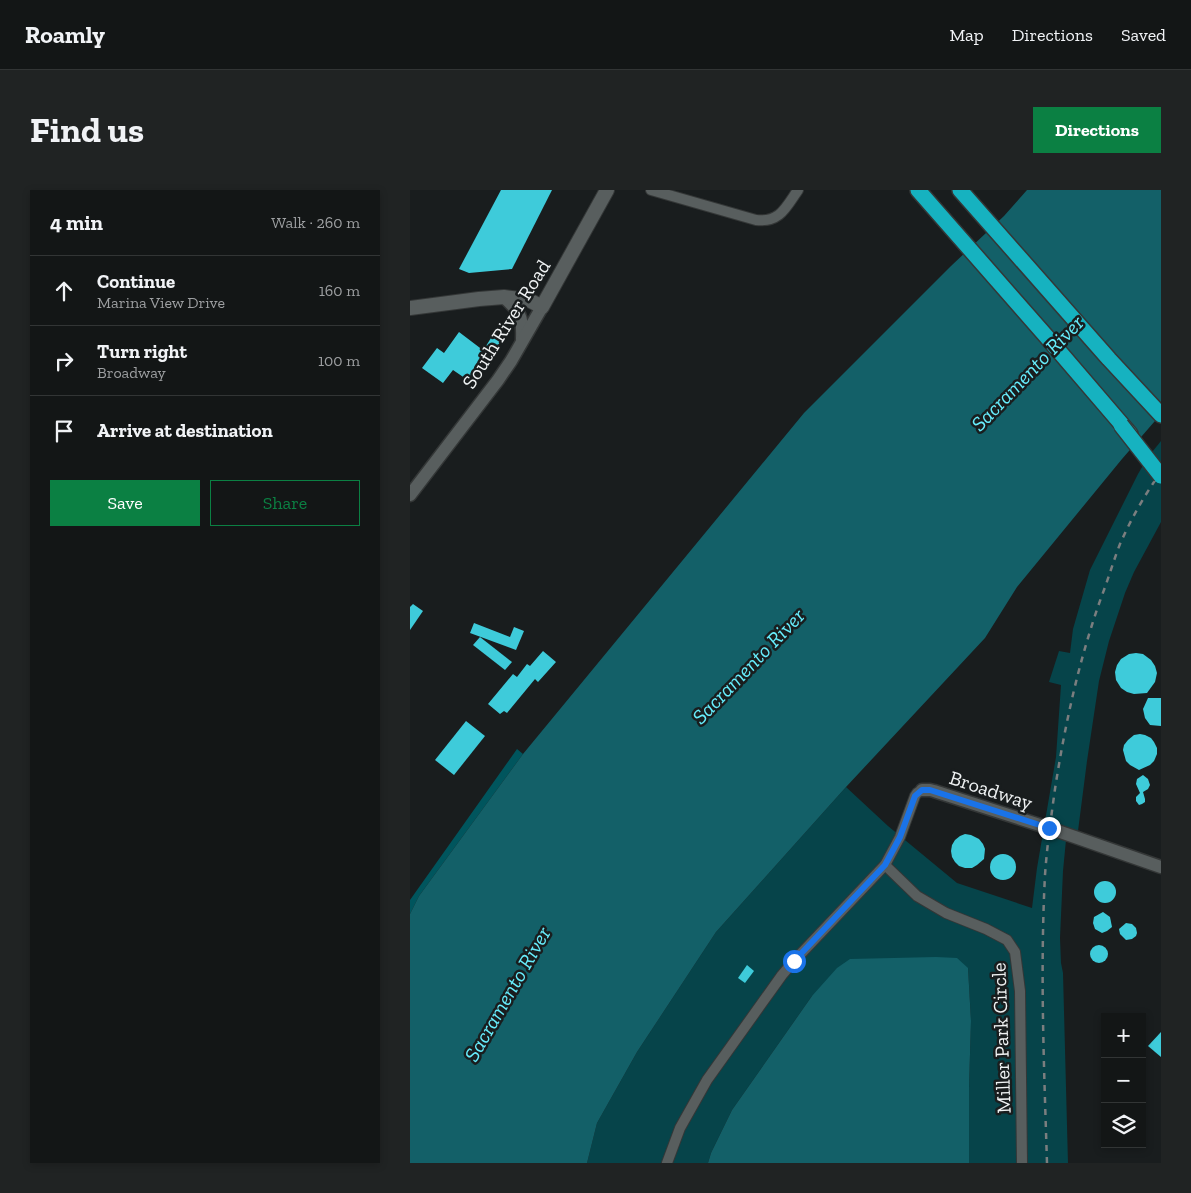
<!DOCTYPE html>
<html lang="en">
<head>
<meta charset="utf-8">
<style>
  :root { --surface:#131616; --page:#202323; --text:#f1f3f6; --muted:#9d9fa1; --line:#323535; --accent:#0b8043 }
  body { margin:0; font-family:"Zilla Slab",serif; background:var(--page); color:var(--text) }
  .controls { position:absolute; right:15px; bottom:15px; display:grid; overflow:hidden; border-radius:0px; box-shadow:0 2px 8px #0003 }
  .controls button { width:45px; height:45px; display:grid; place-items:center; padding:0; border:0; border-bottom:1px solid var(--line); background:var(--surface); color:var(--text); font:25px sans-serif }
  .stop { position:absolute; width:15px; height:15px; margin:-11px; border:4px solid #1a73e8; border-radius:50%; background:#fff }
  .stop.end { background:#1a73e8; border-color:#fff; box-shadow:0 1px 5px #0008 }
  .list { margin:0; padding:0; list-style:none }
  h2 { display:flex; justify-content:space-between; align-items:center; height:65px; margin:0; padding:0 20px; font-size:21px }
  h2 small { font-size:16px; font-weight:400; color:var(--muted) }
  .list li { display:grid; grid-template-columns:32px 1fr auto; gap:15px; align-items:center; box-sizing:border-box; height:70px; padding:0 20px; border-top:1px solid var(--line) }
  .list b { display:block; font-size:19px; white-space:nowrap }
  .list p { margin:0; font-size:16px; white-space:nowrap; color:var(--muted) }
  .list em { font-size:16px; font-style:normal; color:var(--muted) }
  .actions { display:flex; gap:10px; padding:15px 20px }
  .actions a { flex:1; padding:11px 0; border:1px solid var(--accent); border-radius:0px; text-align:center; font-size:18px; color:var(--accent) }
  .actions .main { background:var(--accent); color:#fff }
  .icon { flex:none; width:28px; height:28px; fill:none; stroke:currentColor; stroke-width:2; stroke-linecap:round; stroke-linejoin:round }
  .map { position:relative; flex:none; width:751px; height:973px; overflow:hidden; border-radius:0px }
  header { display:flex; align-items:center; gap:30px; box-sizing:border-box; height:70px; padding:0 25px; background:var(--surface); border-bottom:1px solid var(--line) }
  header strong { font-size:24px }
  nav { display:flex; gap:28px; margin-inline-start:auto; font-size:18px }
  .intro { display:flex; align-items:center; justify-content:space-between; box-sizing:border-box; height:120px; padding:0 30px }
  h1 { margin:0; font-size:35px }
  .button { padding:12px 22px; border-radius:0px; background:var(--accent); color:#fff; font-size:18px; font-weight:700 }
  main { display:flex; gap:30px; padding:0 30px }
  aside { flex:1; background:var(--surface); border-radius:0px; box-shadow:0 2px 8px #0003 }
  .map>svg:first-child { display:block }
</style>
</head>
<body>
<header>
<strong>Roamly</strong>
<nav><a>Map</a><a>Directions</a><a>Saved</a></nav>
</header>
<div class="intro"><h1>Find us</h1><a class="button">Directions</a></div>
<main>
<aside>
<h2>4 min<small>Walk · 260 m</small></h2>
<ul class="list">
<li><svg class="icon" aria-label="ahead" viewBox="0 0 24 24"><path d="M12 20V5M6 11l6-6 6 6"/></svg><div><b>Continue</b><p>Marina View Drive</p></div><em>160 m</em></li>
<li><svg class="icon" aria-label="right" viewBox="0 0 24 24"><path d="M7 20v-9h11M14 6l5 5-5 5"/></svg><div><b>Turn right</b><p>Broadway</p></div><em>100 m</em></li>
<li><svg class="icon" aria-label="arrive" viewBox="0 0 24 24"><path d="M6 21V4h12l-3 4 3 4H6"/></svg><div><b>Arrive at destination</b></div></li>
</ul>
<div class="actions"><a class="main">Save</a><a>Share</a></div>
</aside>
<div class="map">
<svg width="751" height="973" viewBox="0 0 751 973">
  <rect width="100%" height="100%" fill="#191d1e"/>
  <path fill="#06444a" d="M751 251V332L724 382 715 403 699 451 689 491 677 571 668 641 663 639 656 650 653 681 650 748 651 773 653 783 658 973H559V897L561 831 558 778 402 806 322 920 301 963 298 973H177L187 933 227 862 306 742 436 597 478 636 547 693 622 718 627 678 646 567 651 495 639 492 649 461 660 463 663 439 680 380 728 284 738 267Z"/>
  <path fill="#00555d" d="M107 559 113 564 9 706 0 724V710Z"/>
  <g fill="#136068">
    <path d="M617 0H751V224L712 269 607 397 575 448 436 597 306 742 227 862 187 933 177 973H0V724L9 706 113 564 394 223 541 76 594 26Z"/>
    <path d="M526 767 547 768 558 778 561 831 559 897V973H298L301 963 322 920 402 806 427 778 440 769Z"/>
  </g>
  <g fill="#3ecbda">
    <path d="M91 0H142L102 79 59 83 49 79Z"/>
    <path d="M84 140 94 148 83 161 76 156 81 148 79 146Z"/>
    <path d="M49 142 78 164 62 184 66 187 62 193 43 180 33 193 12 178 27 158 34 163Z"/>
    <path d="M3 414 13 421 0 440V417Z"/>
    <path d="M64 433 100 447 104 437 114 441 106 460 60 443Z"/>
    <path d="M70 447 102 472 95 480 63 455Z"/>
    <path d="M133 461 146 472 128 492 125 489 97 523 94 521 90 524 78 514 103 484 107 487 117 474 120 476Z"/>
    <path d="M726 463 733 464 741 470 745 476 747 483 745 492 737 503 724 504 717 502 711 498 706 490 705 482 707 475 711 469 719 464Z"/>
    <path d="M738 508H751V536L740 535 735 528 733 519Z"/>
    <path d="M56 531 75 546 44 585 25 570Z"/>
    <path d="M730 544 735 545 741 548 744 552 747 558V564L744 571 740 575 729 580 720 575 716 571 713 560 714 555 718 550 724 545Z"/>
    <path d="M733 585 738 589 740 595 738 599 733 602 735 609V612L732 614 729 615 726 611V607L730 603 726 594 727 589Z"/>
    <path d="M555 644 561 645 569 649 573 654 575 659 574 669 567 675 562 678H555L549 676 545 672 542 667 541 661 542 655 545 650 550 646Z"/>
    <circle cx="593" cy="677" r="13"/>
    <circle cx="695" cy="702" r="11"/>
    <path d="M693 722 700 727 702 737 697 741 692 743 685 739 683 733 684 727Z"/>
    <path d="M716 733 722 734 726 738 727 743 726 746 722 749 716 750 710 744 709 739Z"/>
    <circle cx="689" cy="764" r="9"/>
    <path d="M337 775 344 781 335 793 328 788Z"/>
    <path d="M751 842V867L738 856Z"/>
  </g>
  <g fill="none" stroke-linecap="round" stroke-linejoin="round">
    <g stroke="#343737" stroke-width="12">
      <g id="minor">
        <path d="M241 0 346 30C370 33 376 17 388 0"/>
        <path d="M475 675 507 706 536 723 576 739 597 750 605 762 610 801 612 973"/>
        <path d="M257 973 270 938 297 890 372 785 384 771 475 675 490 647 505 606 507 603 512 600"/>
      </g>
    </g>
    <g stroke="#343737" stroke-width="15">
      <g id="tertiary">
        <path d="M94 107C110 122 113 126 112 149"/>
        <path d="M0 305 88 190 101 171 132 117"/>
        <path d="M512 600H520L524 601 639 638 751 677"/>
      </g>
    </g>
    <g stroke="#343737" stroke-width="16">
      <path id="secondary" d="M0 118 69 109 94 107 119 110 132 117 197 0"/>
    </g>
    <g stroke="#343737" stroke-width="18">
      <g id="motorway">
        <path d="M508 0 636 146 720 244"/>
        <path d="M550 0 699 169 751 225"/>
      </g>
    </g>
    <use href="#minor" stroke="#585e5e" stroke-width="10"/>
    <use href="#tertiary" stroke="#585e5e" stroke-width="12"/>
    <use href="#secondary" stroke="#585e5e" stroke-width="14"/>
    <use href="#motorway" stroke="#16b2c0" stroke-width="15"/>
    <path stroke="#7b7e7f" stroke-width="2.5" stroke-dasharray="6 6" stroke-linecap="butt" d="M637 973C634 877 630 781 635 685 637 656 641 628 645 599 655 534 669 470 691 408 698 390 703 372 710 354 721 329 735 304 751 282"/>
    <g stroke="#343737" stroke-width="18" stroke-linecap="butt">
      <path id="motorway-bridge" d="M711 235 751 286"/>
    </g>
    <use href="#motorway-bridge" stroke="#16b2c0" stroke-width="15"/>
  </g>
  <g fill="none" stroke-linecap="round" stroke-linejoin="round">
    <path stroke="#1a73e8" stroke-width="6" d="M384 771 475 675 490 647 505 606 512 600H520L639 638"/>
  </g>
  <g text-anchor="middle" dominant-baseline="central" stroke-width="5" stroke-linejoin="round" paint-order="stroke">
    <g font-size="20" fill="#f0f3f4" stroke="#191d1e">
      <text transform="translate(96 134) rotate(-58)">South River Road</text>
      <text transform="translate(581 600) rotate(18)">Broadway</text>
      <text transform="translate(591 848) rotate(-92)">Miller Park Circle</text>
    </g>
    <g font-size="21" font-style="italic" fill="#67eefd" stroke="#191d1e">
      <text transform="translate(617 183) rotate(-46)">Sacramento River</text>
      <text transform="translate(338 476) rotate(-46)">Sacramento River</text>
      <text transform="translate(97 804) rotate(-60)">Sacramento River</text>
    </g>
  </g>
</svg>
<div class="controls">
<button>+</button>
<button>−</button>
<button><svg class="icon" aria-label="layers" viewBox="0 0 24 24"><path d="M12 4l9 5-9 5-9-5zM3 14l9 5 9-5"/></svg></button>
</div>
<div class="stop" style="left:384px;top:771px"></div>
<div class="stop end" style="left:639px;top:638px"></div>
</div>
</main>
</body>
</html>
